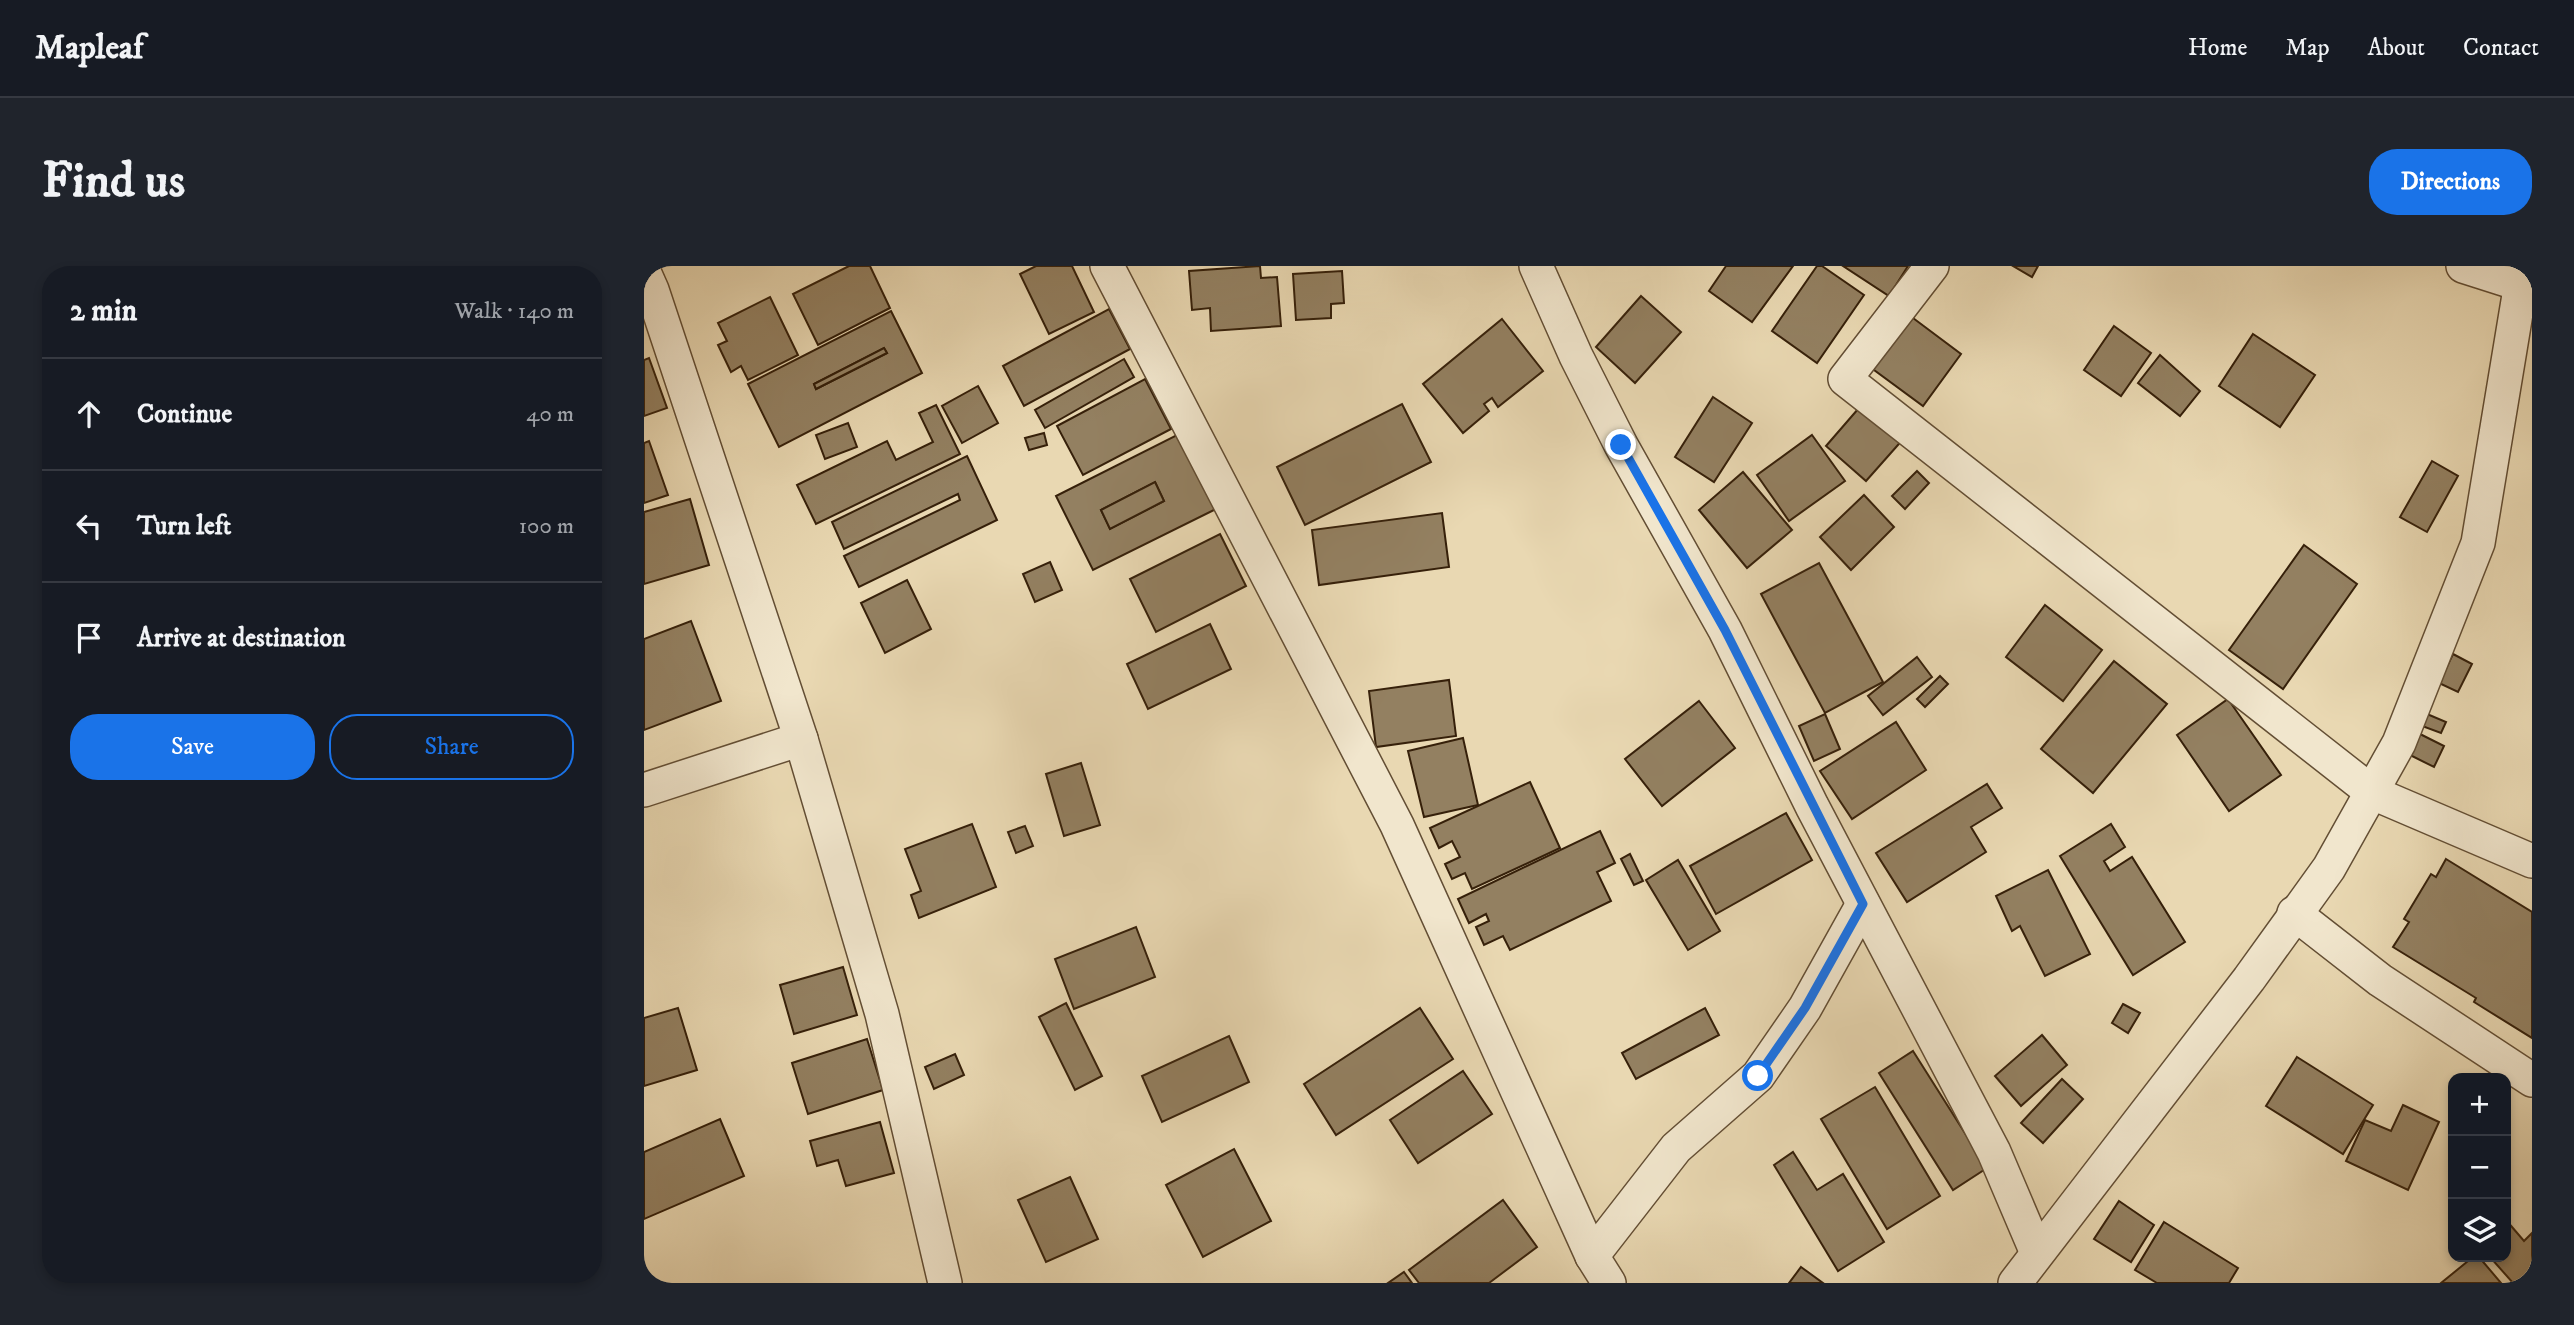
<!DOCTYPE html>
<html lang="en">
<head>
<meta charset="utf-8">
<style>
  :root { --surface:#171b24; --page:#20242c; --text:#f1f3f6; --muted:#9ea1a6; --line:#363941; --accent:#1a73e8 }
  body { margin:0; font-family:"IM FELL DW Pica",serif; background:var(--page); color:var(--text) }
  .controls { position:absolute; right:21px; bottom:21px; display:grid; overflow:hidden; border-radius:14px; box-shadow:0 4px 10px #0003 }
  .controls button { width:63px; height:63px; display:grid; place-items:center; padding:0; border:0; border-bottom:2px solid var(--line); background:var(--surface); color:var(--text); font:35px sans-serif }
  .stop { position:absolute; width:21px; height:21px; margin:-16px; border:5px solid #1a73e8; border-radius:50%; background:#fff }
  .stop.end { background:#1a73e8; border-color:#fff; box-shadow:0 2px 7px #0008 }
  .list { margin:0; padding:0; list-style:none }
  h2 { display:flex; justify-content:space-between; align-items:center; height:91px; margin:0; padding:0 28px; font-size:30px }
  h2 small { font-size:23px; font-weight:400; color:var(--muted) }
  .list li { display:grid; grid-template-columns:46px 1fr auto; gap:21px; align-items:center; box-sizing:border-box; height:112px; padding:0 28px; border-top:2px solid var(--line) }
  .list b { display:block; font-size:26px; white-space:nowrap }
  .list em { font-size:23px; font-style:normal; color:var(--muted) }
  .actions { display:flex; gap:14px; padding:21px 28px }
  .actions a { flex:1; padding:16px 0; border:2px solid var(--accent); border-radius:28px; text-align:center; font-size:24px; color:var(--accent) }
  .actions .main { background:var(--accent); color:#fff }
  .icon { flex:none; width:38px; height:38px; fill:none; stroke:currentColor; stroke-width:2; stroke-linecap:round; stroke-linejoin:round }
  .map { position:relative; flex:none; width:1888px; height:1017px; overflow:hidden; border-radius:28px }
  header { display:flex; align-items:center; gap:42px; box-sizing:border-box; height:98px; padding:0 35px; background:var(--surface); border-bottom:2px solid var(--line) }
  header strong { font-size:33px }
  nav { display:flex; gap:38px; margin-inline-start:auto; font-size:24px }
  .intro { display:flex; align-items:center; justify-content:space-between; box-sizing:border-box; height:168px; padding:0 42px }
  h1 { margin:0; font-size:49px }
  .button { padding:18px 32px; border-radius:28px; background:var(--accent); color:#fff; font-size:24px; font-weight:700 }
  main { display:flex; gap:42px; padding:0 42px }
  aside { flex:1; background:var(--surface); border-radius:28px; box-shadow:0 4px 10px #0003 }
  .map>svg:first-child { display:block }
</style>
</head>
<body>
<header>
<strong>Mapleaf</strong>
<nav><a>Home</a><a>Map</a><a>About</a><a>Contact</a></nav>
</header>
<div class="intro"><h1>Find us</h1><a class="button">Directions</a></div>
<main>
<aside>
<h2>2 min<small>Walk · 140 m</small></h2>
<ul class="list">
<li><svg class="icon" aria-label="ahead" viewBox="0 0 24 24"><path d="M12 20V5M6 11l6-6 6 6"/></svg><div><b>Continue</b></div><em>40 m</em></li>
<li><svg class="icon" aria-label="left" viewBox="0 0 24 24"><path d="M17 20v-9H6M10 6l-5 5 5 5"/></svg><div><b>Turn left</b></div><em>100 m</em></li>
<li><svg class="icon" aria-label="arrive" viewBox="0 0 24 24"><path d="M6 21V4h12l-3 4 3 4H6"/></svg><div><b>Arrive at destination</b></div></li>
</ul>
<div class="actions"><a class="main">Save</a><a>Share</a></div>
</aside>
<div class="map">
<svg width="1888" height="1017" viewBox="0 0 1888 1017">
  <rect width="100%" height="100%" fill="#e9d8b2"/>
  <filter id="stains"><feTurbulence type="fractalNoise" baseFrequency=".00286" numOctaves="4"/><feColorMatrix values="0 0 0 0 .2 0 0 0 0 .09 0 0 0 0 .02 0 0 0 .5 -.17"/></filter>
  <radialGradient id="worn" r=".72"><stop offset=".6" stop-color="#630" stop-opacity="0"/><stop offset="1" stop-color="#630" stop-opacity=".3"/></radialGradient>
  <g fill="#938061" stroke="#36200a" stroke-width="2" fill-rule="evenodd">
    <path d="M205 0H226L246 42 174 79 149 28Z"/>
    <path d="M392 0H428L450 46 405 68 376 8Z"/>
    <path d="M616 0 617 12 633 11 637 60 567 65 566 42 548 44 545 5Z"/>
    <path d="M1082 0H1149L1108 56 1065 25Z"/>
    <path d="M1173 0H1178L1220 29 1173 97 1128 65Z"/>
    <path d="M1199 0H1264L1245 30Z"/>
    <path d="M1369 0H1394L1388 11Z"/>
    <path d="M698 5 700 37 687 38V52L652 54 649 8Z"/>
    <path d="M997 30 1037 66 991 117 952 81Z"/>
    <path d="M126 31 154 89 104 114 97 100 87 106 74 79 83 75 74 57Z"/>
    <path d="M465 43 486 83 380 140 359 100Z"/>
    <path d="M247 45 278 107 135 181 104 118ZM240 82 243 87 172 123 170 118Z"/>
    <path d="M1265 49 1317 88 1279 140 1226 101Z"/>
    <path d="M858 53 899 105 854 141 848 132 840 138 845 145 819 167 779 118Z"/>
    <path d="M1470 60 1507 87 1477 130 1440 104Z"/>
    <path d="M1609 68 1671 109 1636 161 1575 120Z"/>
    <path d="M240 82 243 87 172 123 170 118Z"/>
    <path d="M1516 89 1556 125 1536 150 1494 117Z"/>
    <path d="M5 92 23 142 0 150V94Z"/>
    <path d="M480 93 490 111 401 162 391 144Z"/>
    <path d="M501 113 527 163 439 209 413 160Z"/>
    <path d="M334 120 354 157 318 177 298 140Z"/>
    <path d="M1069 131 1108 157 1070 216 1031 191Z"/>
    <path d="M1221 135 1261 171 1222 215 1182 180Z"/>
    <path d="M758 138 787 196 661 259 633 201Z"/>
    <path d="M292 139 316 188 172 258 153 219 243 175 252 194 289 176 275 147Z"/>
    <path d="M204 157 213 181 181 193 172 169Z"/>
    <path d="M400 167 403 179 385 184 381 172Z"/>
    <path d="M535 168 572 243 449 304 412 230ZM511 216 520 235 466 263 457 244Z"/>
    <path d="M1168 169 1201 215 1145 255 1113 209Z"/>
    <path d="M5 175 24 229 0 237V177Z"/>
    <path d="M323 190 353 254 215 321 200 290 316 234 314 228 200 283 188 256Z"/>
    <path d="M1788 195 1814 210 1783 266 1756 251Z"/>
    <path d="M1273 205 1285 217 1261 243 1248 230Z"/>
    <path d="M1099 206 1148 264 1103 302 1055 244Z"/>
    <path d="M511 216 520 235 466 263 457 244Z"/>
    <path d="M1220 229 1250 261 1207 304 1176 271Z"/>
    <path d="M46 233 65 299 0 318V246Z"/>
    <path d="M798 247 805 301 675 319 668 264Z"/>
    <path d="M576 268 602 320 512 366 486 313Z"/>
    <path d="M1660 279 1713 318 1639 423 1585 384Z"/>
    <path d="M406 296 418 324 391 336 379 308Z"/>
    <path d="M1175 297 1239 416 1181 447 1117 328Z"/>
    <path d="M263 314 287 363 241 387 217 337Z"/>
    <path d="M1401 339 1458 384 1419 435 1362 391Z"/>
    <path d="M47 355 77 435 0 464V373Z"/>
    <path d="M566 358 587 403 504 443 483 398Z"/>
    <path d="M1809 388 1828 398 1814 426 1795 417Z"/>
    <path d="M1273 391 1288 411 1239 449 1224 430Z"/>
    <path d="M1470 395 1523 438 1449 527 1397 483Z"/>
    <path d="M1296 410 1304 418 1281 441 1273 433Z"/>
    <path d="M805 414 812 470 732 481 725 425Z"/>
    <path d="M1584 433 1637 509 1585 545 1533 469Z"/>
    <path d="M1055 435 1091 482 1018 540 981 493Z"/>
    <path d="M1181 448 1196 483 1170 495 1155 460Z"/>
    <path d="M1783 448 1802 456 1797 467 1778 460Z"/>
    <path d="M1252 456 1282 504 1208 553 1176 505Z"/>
    <path d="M1774 467 1800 480 1790 501 1764 488Z"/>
    <path d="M819 472 834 539 780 551 764 485Z"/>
    <path d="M437 497 456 559 420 570 402 508Z"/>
    <path d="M886 516 916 582 828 623 821 607 808 613 801 598 816 591 808 575 795 582 786 562Z"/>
    <path d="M1343 518 1358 542 1327 561 1342 586 1263 636 1232 587Z"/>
    <path d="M1142 547 1168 594 1072 648 1046 600Z"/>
    <path d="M328 558 352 621 275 652 267 629 277 625 261 583Z"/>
    <path d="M1467 558 1481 581 1460 595 1466 605 1488 591 1541 676 1489 709 1416 590Z"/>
    <path d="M381 560 389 580 372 587 364 566Z"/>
    <path d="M956 565 971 597 953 606 967 635 866 684 859 670 840 679 832 661 845 655 842 648 825 657 814 633Z"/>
    <path d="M986 588 999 615 990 619 977 593Z"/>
    <path d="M1802 593 1888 646V772L1830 736 1832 732 1749 681 1765 656 1760 653 1787 608 1792 611Z"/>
    <path d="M1034 594 1076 665 1044 684 1002 614Z"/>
    <path d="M1404 604 1446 688 1401 710 1376 660 1368 665 1352 630Z"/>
    <path d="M492 661 511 711 430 743 411 693Z"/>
    <path d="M199 701 213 749 150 768 136 719Z"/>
    <path d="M422 737 458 810 431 824 395 751Z"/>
    <path d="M1479 738 1496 747 1484 767 1468 757Z"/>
    <path d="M34 742 53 804 0 820V752Z"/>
    <path d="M776 742 809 793 692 869 660 818Z"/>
    <path d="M1061 742 1075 769 992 813 978 787Z"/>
    <path d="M1398 769 1423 799 1377 840 1351 810Z"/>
    <path d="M585 770 605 816 518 856 498 810Z"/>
    <path d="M223 773 239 824 164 848 148 797Z"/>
    <path d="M1269 785 1343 902 1309 924 1235 807Z"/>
    <path d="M311 788 320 809 290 823 281 801Z"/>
    <path d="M1653 791 1729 839 1699 888 1622 840Z"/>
    <path d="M819 805 848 848 774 897 746 854Z"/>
    <path d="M1418 813 1439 833 1399 877 1377 857Z"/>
    <path d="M1231 821 1296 930 1243 963 1177 853Z"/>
    <path d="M1759 839 1795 856 1764 924 1702 895 1721 854 1747 865Z"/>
    <path d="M76 853 100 910 0 953V886Z"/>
    <path d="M236 856 250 907 202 920 194 894 173 900 166 875Z"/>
    <path d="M590 883 627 955 559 991 522 919Z"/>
    <path d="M1149 886 1173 924 1199 908 1240 976 1194 1005 1130 899Z"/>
    <path d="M426 911 454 973 402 996 374 934Z"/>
    <path d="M859 934 893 981 845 1017H775L765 1004Z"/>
    <path d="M1475 935 1510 959 1487 996 1450 973Z"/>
    <path d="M1862 954 1880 975 1888 967V1017H1869L1846 991H1862Z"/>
    <path d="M1520 956 1594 1002 1585 1017H1513L1491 1004Z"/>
    <path d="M1829 991H1835L1857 1017H1797Z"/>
    <path d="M1157 1001 1179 1017H1145Z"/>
    <path d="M760 1006 768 1017H744Z"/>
  </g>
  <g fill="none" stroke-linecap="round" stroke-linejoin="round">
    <g stroke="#634e34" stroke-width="36">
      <g id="minor">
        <path d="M463 0 753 559 948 990 965 1017"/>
        <path d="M892 0 932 90 977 179 1081 364 1168 540 1350 886 1393 987"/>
        <path d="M1288 0 1201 113 1729 527 1888 595"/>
        <path d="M1819 0 1888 22"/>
        <path d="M0 6 8 24 157 473 238 748 301 1017"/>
        <path d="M0 524 157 473"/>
        <path d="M1650 647 1736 714 1888 814"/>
        <path d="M948 990 1032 882 1114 810 1161 742 1219 638"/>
        <path d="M1371 1017 1605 713 1685 602 1755 477 1834 277 1877 17 1884 0"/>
      </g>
    </g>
    <use href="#minor" stroke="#f1e6cd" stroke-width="33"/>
  </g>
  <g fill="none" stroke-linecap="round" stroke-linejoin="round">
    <path stroke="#1a73e8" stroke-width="9" d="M977 179 1081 364 1219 638 1161 742 1114 810"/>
  </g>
  <rect width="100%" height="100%" filter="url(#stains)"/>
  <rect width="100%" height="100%" fill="url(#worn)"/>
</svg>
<div class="controls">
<button>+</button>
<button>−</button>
<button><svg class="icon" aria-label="layers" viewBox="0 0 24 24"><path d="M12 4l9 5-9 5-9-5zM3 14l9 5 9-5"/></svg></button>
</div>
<div class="stop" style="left:1114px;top:810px"></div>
<div class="stop end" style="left:977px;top:179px"></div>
</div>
</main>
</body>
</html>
